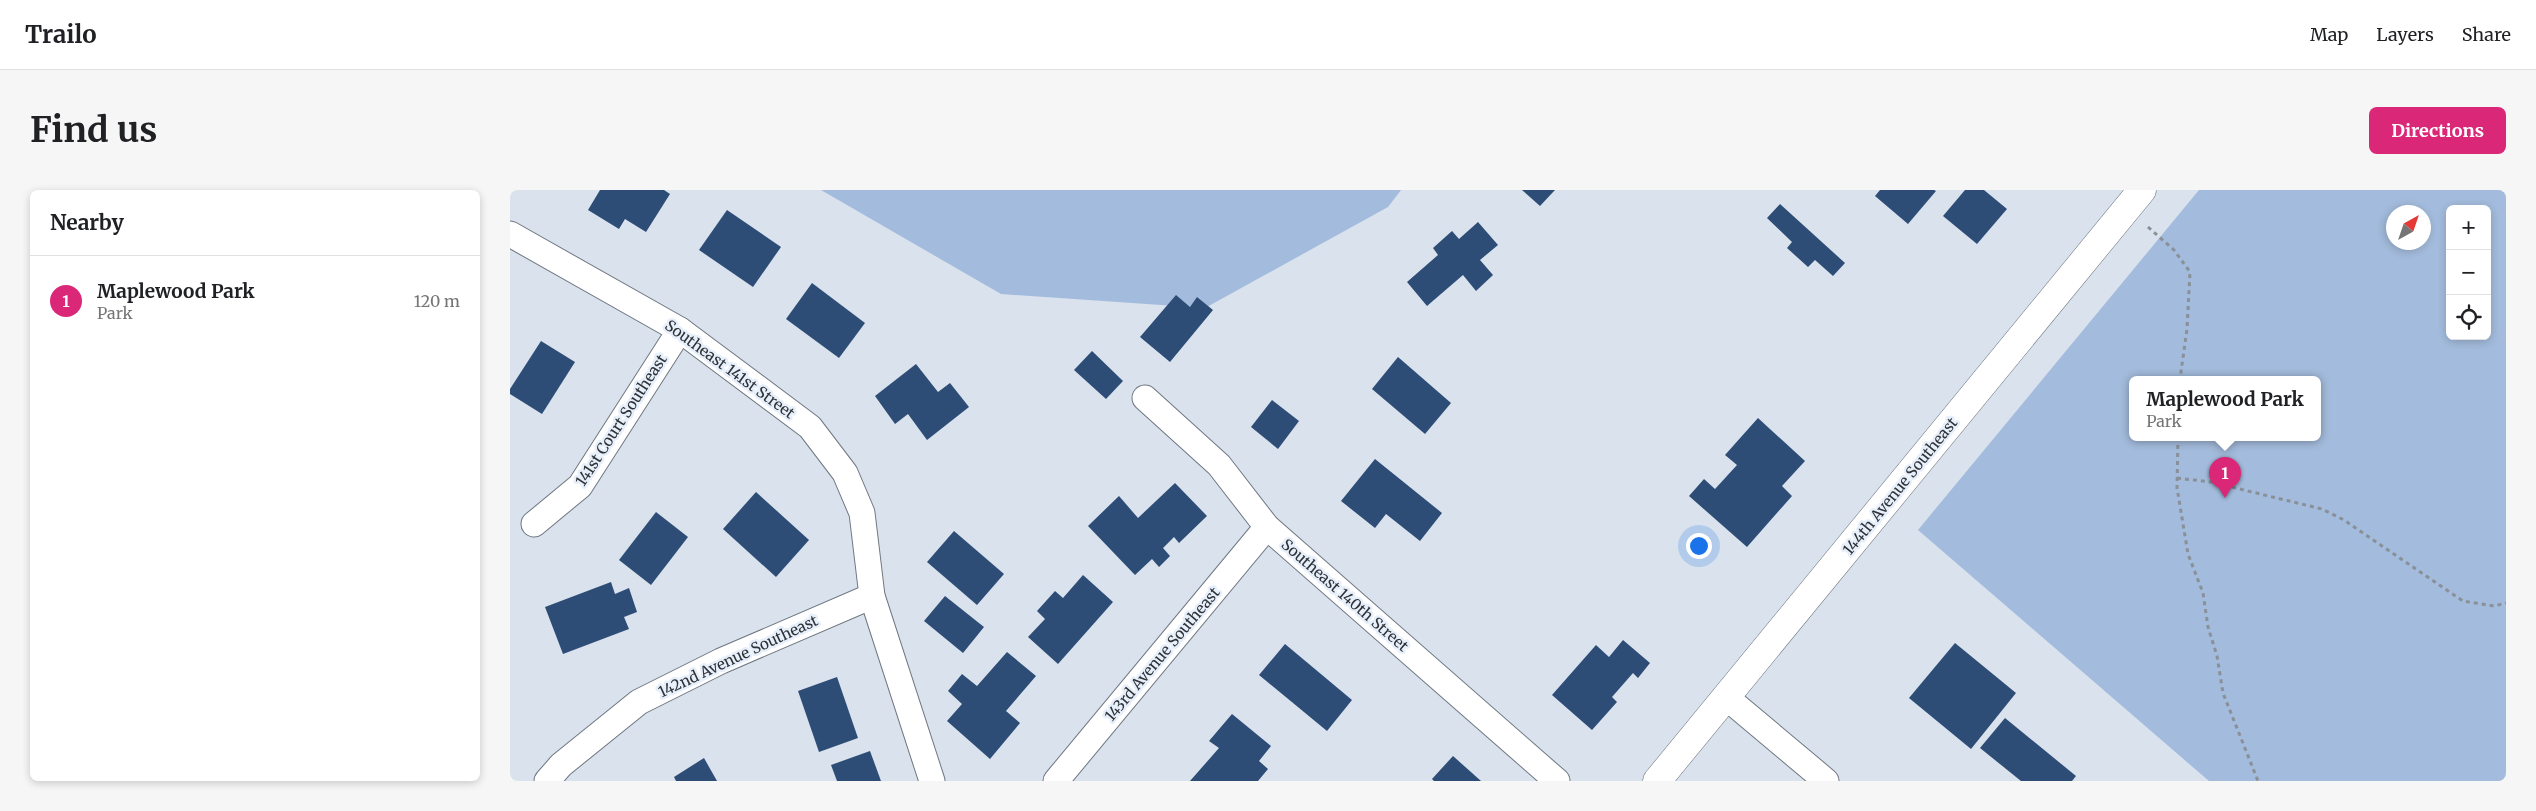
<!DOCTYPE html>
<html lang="en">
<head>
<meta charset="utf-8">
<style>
  :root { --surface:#fff; --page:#f6f6f6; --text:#202124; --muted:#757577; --line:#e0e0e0; --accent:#db2777 }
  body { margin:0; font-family:Merriweather,serif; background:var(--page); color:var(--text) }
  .controls { position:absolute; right:15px; top:15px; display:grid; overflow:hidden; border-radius:8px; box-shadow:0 2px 8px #0003 }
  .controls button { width:45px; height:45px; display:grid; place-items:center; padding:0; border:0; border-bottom:1px solid var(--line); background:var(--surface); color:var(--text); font:25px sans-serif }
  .compass { position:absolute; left:1876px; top:15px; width:45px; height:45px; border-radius:50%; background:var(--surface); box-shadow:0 2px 8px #0003; rotate:40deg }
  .you { position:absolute; left:1188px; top:355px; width:18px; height:18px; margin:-12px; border:4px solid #fff; border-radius:50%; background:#1a73e8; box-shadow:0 0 0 8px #1a73e833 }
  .badge { display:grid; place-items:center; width:32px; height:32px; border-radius:50%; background:var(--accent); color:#fff; font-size:16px; font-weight:700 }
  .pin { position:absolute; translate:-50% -41px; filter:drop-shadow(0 1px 2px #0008) }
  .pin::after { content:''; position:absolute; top:26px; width:18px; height:15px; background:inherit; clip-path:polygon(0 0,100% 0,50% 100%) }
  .popup { position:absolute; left:1619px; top:186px; width:192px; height:65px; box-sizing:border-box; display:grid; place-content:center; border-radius:8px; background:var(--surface); filter:drop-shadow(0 1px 4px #0005); font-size:16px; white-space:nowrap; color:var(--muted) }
  .popup b { font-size:19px; color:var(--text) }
  .popup::after { content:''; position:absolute; left:50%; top:100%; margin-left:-10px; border:10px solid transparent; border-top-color:var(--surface) }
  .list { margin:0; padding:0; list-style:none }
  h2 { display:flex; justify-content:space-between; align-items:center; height:65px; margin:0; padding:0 20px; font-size:21px }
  h2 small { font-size:16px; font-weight:400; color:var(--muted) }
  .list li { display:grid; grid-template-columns:32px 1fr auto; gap:15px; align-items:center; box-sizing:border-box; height:90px; padding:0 20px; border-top:1px solid var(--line) }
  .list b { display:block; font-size:19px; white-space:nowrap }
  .list p { margin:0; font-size:16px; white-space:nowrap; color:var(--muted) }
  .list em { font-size:16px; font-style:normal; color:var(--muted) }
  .icon { flex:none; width:28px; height:28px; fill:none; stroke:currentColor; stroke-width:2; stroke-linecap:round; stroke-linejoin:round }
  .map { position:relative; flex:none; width:1996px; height:591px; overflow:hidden; border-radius:8px }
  header { display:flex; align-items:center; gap:30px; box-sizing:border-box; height:70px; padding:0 25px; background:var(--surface); border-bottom:1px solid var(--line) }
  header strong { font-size:24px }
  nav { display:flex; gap:28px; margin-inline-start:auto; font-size:18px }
  .intro { display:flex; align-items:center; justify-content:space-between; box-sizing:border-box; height:120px; padding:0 30px }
  h1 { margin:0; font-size:35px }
  .button { padding:12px 22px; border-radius:8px; background:var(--accent); color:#fff; font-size:18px; font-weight:700 }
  main { display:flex; gap:30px; padding:0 30px }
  aside { flex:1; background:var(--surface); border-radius:8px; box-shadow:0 2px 8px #0003 }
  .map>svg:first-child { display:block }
</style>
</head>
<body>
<header>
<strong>Trailo</strong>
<nav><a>Map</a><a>Layers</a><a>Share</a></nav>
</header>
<div class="intro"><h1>Find us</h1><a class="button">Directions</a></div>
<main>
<aside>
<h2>Nearby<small></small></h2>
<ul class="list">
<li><span class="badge">1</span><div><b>Maplewood Park</b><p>Park</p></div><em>120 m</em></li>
</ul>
</aside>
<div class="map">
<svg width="1996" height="591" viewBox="0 0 1996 591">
  <rect width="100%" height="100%" fill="#d9e2ed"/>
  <g fill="#a3bbdc" fill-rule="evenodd">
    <path d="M311 0H891L878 17 695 118 491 104Z"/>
    <path d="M1689 0H1996V591H1699L1408 340ZM1940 19H1977V146H1940ZM1914 22V52H1884V22ZM1808 189V247H1622V189Z"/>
  </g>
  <g fill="#2e4d76">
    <path d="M90 0H154L160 4 136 42 115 29 109 39 78 20Z"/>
    <path d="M1012 0H1045L1030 16Z"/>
    <path d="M1370 0H1424L1426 1 1398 34 1365 6Z"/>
    <path d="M1455 0H1474L1497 19 1467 54 1433 26Z"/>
    <path d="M1270 14 1335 73 1323 86 1305 70 1298 77 1277 58 1282 52 1257 28Z"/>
    <path d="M217 20 271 57 243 97 189 60Z"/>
    <path d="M968 32 988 55 970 70 983 85 966 101 953 85 917 116 897 92 928 65 923 58 942 41 949 49Z"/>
    <path d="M302 93 355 133 329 168 276 129Z"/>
    <path d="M666 105 680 117 687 107 703 120 660 172 630 147Z"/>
    <path d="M31 151 65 172 32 224 0 204V199Z"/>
    <path d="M582 161 613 191 596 209 564 180Z"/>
    <path d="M888 167 941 213 915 244 862 199Z"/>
    <path d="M406 174 428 202 440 193 459 217 417 250 398 224 385 234 365 206Z"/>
    <path d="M762 210 789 231 768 259 741 237Z"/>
    <path d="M1248 228 1295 271 1272 296 1282 306 1237 357 1179 306 1194 289 1205 299 1227 275 1215 265Z"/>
    <path d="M865 269 932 323 910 351 876 324 865 338 831 311Z"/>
    <path d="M665 293 697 326 669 353 664 347 653 358 660 366 649 377 642 369 625 385 578 336 609 306 628 328Z"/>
    <path d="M246 302 299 350 266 387 213 339Z"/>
    <path d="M146 322 178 347 141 395 109 370Z"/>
    <path d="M444 341 494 384 467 415 417 372Z"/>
    <path d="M573 385 603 412 548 474 518 447 535 429 527 421 545 401 553 408Z"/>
    <path d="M101 392 105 404 119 398 127 422 114 427 119 439 53 464 35 417Z"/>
    <path d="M435 406 474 437 453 463 414 431Z"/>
    <path d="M1113 450 1140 473 1128 488 1123 483 1102 507 1107 512 1082 540 1042 505 1086 455 1099 467Z"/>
    <path d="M1445 453 1506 503 1461 559 1399 508Z"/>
    <path d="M775 454 842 510 817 541 749 485Z"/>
    <path d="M497 462 526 486 496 521 510 533 480 569 437 531 452 514 438 501 452 484 467 496Z"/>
    <path d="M327 487 348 548 309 562 288 501Z"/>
    <path d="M722 524 761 556 749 571 758 579 748 591H680L709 558 699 551Z"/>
    <path d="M1495 528 1566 586 1562 591H1511L1470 558Z"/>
    <path d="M360 561 371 591H327L321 575Z"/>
    <path d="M943 566 971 591H924L922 589Z"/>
    <path d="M194 568 207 591H166L164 587Z"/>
  </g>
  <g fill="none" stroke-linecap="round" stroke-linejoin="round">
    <g stroke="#6f7781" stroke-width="27">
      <g id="street">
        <path d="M0 44 170 140 300 237 335 283 352 323 362 406 422 591"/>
        <path d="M635 208 709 275 757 337 1047 591"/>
        <path d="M24 334 70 296 170 140"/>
        <path d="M1217 508 1316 591"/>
        <path d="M37 591 51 575 129 512 211 471 362 406"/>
        <path d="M546 591 757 337"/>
      </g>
    </g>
    <g stroke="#6f7781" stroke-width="29">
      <path id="secondary" d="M1147 591 1632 0"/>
    </g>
    <g stroke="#899097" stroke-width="3" stroke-dasharray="4 4" stroke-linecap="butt">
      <path d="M1638 37 1664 60 1680 82 1677 139 1670 189"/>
      <path d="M1668 247 1667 298 1678 364 1693 403 1698 437 1707 466 1713 503 1748 591"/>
      <path d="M1667 288 1701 292 1812 319 1834 330 1953 411 1984 416 1996 413"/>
    </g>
    <use href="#street" stroke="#fff" stroke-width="25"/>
    <use href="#secondary" stroke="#fff" stroke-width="28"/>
  </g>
  <g text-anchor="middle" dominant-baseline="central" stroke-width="5" stroke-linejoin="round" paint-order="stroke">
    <g font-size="15" fill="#2e3236" stroke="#e7effb">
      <text transform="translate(220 179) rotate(36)">Southeast 141st Street</text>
      <text transform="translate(111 230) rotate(-57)">141st Court Southeast</text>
      <text transform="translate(1390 296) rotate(-51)">144th Avenue Southeast</text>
      <text transform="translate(835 405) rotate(41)">Southeast 140th Street</text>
      <text transform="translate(652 464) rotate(-50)">143rd Avenue Southeast</text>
      <text transform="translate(228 466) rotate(-25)">142nd Avenue Southeast</text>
    </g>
  </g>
</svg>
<div class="controls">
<button>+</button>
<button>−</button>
<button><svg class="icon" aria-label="locate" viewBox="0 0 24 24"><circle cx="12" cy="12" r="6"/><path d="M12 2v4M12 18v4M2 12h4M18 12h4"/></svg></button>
</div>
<svg class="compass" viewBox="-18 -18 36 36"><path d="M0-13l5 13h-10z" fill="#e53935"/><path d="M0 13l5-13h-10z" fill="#757577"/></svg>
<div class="you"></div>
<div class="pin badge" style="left:1715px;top:308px">1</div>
<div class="popup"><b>Maplewood Park</b>Park</div>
</div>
</main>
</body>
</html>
